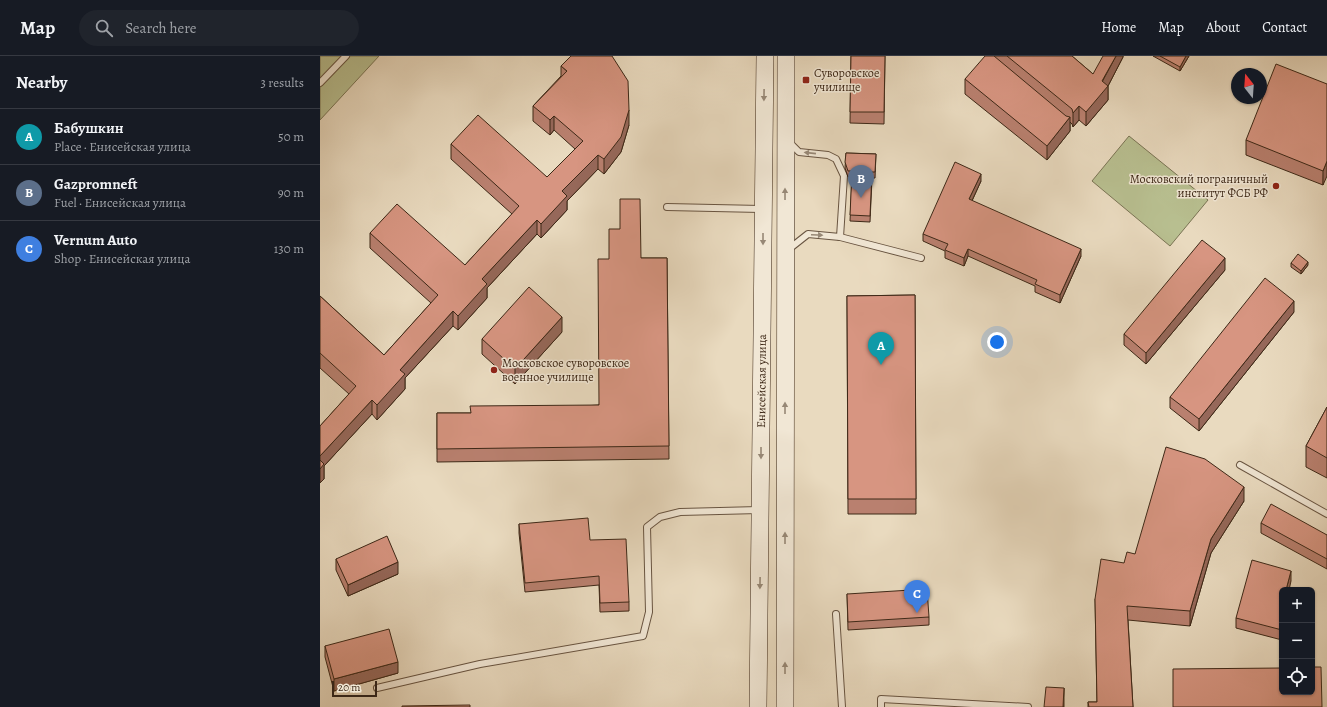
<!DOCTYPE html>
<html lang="en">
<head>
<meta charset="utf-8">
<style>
  :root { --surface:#171b24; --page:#20242c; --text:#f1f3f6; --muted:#9ea1a6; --line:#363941; --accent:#7c3aed }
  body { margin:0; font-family:Alegreya,serif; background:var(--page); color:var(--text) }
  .controls { position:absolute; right:12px; bottom:12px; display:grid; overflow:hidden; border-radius:6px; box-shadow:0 1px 3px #0004 }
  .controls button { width:36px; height:36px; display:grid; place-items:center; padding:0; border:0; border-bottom:1px solid var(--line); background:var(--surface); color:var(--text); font:20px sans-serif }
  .compass { position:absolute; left:911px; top:12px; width:36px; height:36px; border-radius:50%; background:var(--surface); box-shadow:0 1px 3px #0004; rotate:343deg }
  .scale { position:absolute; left:12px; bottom:10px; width:45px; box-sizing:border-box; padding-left:4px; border:2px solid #3d2817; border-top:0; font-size:11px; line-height:14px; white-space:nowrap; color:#3d2817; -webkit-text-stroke:3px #f1e7d5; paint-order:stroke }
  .you { position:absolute; left:677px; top:286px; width:14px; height:14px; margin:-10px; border:3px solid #fff; border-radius:50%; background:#1a73e8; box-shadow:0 0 0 6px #1a73e833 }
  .badge { display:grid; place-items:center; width:26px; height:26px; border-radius:50%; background:var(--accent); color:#fff; font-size:13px; font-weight:700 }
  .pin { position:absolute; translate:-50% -33px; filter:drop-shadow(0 1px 2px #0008) }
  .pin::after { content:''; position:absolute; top:21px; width:14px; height:12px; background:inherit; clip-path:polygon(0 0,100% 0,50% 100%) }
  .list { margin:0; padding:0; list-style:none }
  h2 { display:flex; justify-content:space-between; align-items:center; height:52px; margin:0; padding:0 16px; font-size:17px }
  h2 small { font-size:13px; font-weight:400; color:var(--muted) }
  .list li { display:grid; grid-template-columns:26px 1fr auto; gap:12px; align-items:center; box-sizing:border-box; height:56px; padding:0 16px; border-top:1px solid var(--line) }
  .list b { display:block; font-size:15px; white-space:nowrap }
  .list p { margin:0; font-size:13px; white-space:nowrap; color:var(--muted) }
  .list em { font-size:13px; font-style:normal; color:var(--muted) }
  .icon { flex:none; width:22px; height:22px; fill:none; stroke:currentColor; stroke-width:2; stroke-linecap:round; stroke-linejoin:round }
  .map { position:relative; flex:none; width:1007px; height:651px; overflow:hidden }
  header { display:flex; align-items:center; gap:24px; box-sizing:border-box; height:56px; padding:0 20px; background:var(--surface); border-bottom:1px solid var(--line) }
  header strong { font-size:19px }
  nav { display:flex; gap:22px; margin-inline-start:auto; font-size:14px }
  .search { width:280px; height:36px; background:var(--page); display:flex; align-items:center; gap:10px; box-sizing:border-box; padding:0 14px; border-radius:22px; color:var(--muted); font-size:15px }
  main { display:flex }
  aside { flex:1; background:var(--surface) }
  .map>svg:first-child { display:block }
</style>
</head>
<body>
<header>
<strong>Map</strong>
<div class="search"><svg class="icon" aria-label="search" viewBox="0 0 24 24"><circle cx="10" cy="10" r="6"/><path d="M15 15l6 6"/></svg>Search here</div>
<nav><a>Home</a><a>Map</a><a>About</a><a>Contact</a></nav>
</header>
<main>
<aside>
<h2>Nearby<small>3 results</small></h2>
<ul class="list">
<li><span class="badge" style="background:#0f9aa8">A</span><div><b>Бабушкин</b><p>Place · Енисейская улица</p></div><em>50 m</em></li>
<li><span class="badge" style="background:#5c6f8a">B</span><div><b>Gazpromneft</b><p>Fuel · Енисейская улица</p></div><em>90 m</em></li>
<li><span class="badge" style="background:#3f7fe0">C</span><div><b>Vernum Auto</b><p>Shop · Енисейская улица</p></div><em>130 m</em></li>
</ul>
</aside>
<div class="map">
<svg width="1007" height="651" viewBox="0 0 1007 651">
  <rect width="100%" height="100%" fill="#e9dabf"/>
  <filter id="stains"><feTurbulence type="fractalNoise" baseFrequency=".005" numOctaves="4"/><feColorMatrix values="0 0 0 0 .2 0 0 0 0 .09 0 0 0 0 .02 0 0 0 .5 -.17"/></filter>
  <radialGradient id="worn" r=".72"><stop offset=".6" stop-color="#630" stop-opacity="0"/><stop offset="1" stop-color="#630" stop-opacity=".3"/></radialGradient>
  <g fill="#b8bf90" stroke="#7a7454">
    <path d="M0 0H59L0 64Z"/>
    <path d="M809 80 888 144 850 190 772 125Z"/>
  </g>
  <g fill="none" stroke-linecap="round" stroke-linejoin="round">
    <g stroke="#685441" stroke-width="8">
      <g id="service">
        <path d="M0 27 26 0"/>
        <path d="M469 86 479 96 508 99 516 103 524 120 520 181 488 178 469 193"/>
        <path d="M347 151 441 153"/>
        <path d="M520 181 601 202"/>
        <path d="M920 409 1007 458"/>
        <path d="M516 558 522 651"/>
        <path d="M57 632 160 608 323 580 329 556 327 471 340 461 360 456 439 454"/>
        <path d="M561 651V643L708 651"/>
      </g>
    </g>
    <g stroke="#3d2817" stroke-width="18">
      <g id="secondary">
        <path id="s1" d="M438 651 445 0"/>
        <path d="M465 651 466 0"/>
      </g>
    </g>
    <use href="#service" stroke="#f1e7d5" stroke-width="6"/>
    <use href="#secondary" stroke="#f1e7d5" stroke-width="17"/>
  </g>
  <g fill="#b9806f" stroke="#3d2817">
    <path d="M531 0H565L564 68 530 67Z"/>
    <path d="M674 0H752L773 18 803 0V1L788 30V44L766 70 759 64 753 71 752 68 750 66V75L727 104 645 38V23Z"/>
    <path d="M833 0H869L860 15Z"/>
    <path d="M241 10 309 69 301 96 284 118 278 113 247 145V154L221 182 217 178 167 232V242L138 274 133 270 85 322V333L57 364 52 358 4 410V423L0 427V370L29 338 0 312V240L64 299 111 247 50 192V177L145 209 192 158 131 103V88L227 121 255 93 234 74 230 79 213 65V50L241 20Z"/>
    <path d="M1007 28 1003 129 926 99V84Z"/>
    <path d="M526 97 556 98 555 122H552L550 166 530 165 532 121H528L525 112Z"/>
    <path d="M661 125 652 145 761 200 740 247 715 236V230L648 200 644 210 625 202V195L603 185V178Z"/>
    <path d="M321 202H347L349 403 117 406V357H151L279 349Z"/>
    <path d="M971 207 988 209 981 218 971 211Z"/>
    <path d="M905 214 826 308 804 289V278Z"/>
    <path d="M595 239 596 458H528L527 240Z"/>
    <path d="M974 256 879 375 850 352V341Z"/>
    <path d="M242 276 195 328 162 298V283Z"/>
    <path d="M1007 351V422L986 411V390Z"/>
    <path d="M924 445 891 497 870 570 808 564 813 651H768V646H777L775 543 804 507 815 498Z"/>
    <path d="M941 467 1007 479V513L941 477Z"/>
    <path d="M199 468 270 484 309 546V555L280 556 279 529 205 536 199 477Z"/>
    <path d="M16 503 78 518 28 540 16 514Z"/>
    <path d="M971 525 962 534V584L916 572V562Z"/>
    <path d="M527 538 609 561V569L528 574Z"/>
    <path d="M5 590 78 617 14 635 5 601Z"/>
  </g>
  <g fill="#96685a" stroke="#3d2817">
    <path d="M796 0H803V1L788 30V44L766 70V56Z"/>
    <path d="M866 0H869L860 15V11Z"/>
    <path d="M759 50V64L753 71V57Z"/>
    <path d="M309 54V69L301 96 284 118V103Z"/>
    <path d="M234 60V74L230 79V64Z"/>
    <path d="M750 61V75L727 104V90Z"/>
    <path d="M278 99V113L247 145V154L221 182V168L242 135Z"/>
    <path d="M1007 105V120L1003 129V115Z"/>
    <path d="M661 118V125L649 151V143Z"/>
    <path d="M217 164V178L167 232V242L138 274V260L162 223Z"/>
    <path d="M648 193V200L644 210V202Z"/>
    <path d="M761 193V200L740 247V239Z"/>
    <path d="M905 202V214L826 308V297Z"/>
    <path d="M988 206V209L981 218V215Z"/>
    <path d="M974 245V256L879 375V363Z"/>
    <path d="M133 255V270L85 322V333L57 364V349L80 314Z"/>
    <path d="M242 261V276L195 328V313Z"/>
    <path d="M52 344V358L4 410V423L0 427V400Z"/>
    <path d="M924 431V445L891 497 870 570V555L891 483Z"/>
    <path d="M78 506V518L28 540V529Z"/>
    <path d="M971 515V525L969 534H966Z"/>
    <path d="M993 554V565L992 570V559Z"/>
    <path d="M78 606V617L14 635V623Z"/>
    <path d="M744 632V651H743Z"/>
  </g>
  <g fill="#d79581" stroke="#3d2817">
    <path d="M251 0H292L308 25 309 54 301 81 284 103 278 99 242 135 247 140 221 168 217 164 162 223 167 228 138 260 133 255 80 314 85 318 57 349 52 344 0 400V370L36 330 0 297V240L64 299 118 239 50 177 77 148 145 209 199 150 131 88 158 59 227 121 263 85 234 60 230 64 213 50 247 15 241 10Z"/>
    <path d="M531 0H565L564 56H530Z"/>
    <path d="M665 0H674L746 60 750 61 727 90 645 23Z"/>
    <path d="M687 0H752L773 18 783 0H796L782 25 788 30 766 56 759 50 753 57 752 53Z"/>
    <path d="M840 0H866L860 11Z"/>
    <path d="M956 8 1007 28V105L1003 115 926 84Z"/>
    <path d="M526 97 556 98 555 116H552L550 160 530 159 532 115H528L525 106Z"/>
    <path d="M635 106 661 118 649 143 761 193 740 239 715 228 717 224 648 193 644 202 625 194 628 188 603 178Z"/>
    <path d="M300 143H320L321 202H347L349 390 117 393V357H151L150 350 279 349 278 203H289V173H300Z"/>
    <path d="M882 184 905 202 826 297 804 278Z"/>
    <path d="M978 198 988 206 981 215 971 207Z"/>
    <path d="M945 222 974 245 879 363 850 341Z"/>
    <path d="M209 231 242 261 195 313 162 283Z"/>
    <path d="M595 239 596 443H528L527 240Z"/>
    <path d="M1007 351V402L986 390Z"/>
    <path d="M846 391 885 403 924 431 891 483 870 555 807 550 813 651H769L768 646H777L775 543 781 503 804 507 807 496 815 498Z"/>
    <path d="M0 404 4 408 0 413Z"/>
    <path d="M951 448 1007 479V503L941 467Z"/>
    <path d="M268 462 270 484 306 483 309 546 280 547 279 520 205 527 199 468Z"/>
    <path d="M67 480 78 506 28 529 16 503Z"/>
    <path d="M932 504 971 515 966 534H962V574L916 562Z"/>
    <path d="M607 533 609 561 528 566 527 538Z"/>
    <path d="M69 573 78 606 14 623 5 590Z"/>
    <path d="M992 611H1001L1002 651H853V613L962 612V636H992Z"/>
    <path d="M726 631 744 632 743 651H724Z"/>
    <path d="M150 649V651H82V650Z"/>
  </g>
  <defs><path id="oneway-solid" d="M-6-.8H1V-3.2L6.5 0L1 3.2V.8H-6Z"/></defs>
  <g fill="#978876">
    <use href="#oneway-solid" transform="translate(444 39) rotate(91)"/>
    <use href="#oneway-solid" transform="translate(490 97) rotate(-174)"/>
    <use href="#oneway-solid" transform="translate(465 138) rotate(-90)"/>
    <use href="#oneway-solid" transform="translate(497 179) rotate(3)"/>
    <use href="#oneway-solid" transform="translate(443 183) rotate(90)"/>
    <use href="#oneway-solid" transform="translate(465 352) rotate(-90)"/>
    <use href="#oneway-solid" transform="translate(441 397) rotate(90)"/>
    <use href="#oneway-solid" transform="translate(465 482) rotate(-90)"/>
    <use href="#oneway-solid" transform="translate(440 527) rotate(91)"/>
    <use href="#oneway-solid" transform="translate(465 612) rotate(-90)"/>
  </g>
  <g fill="#8f2418" stroke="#f1e7d5" stroke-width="1.5">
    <rect x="482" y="20" width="8" height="8" rx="2"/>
    <circle cx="956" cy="130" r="4"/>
    <circle cx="174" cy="314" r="4"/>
  </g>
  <g text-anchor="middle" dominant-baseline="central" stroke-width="3" stroke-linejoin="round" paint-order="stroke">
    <g font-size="12" fill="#3d2817" stroke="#f1e7d5" text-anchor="start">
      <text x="494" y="17">Суворовское<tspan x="494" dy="14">училище</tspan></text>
      <text x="948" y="123" text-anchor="end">Московский пограничный<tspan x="948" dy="14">институт ФСБ РФ</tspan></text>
      <text x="182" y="307">Московское суворовское<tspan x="182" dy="14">военное училище</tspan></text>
    </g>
    <g font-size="12" fill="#3d2817" stroke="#f1e7d5">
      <text stroke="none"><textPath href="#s1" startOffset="326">Енисейская улица</textPath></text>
    </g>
  </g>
  <rect width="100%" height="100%" filter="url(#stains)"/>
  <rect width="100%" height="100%" fill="url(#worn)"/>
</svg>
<div class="controls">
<button>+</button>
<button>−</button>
<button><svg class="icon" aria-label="locate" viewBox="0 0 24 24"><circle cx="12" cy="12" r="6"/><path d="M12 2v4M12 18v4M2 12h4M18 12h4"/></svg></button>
</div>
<svg class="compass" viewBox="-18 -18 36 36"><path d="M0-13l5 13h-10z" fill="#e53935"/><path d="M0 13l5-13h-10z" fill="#9ea1a6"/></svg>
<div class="scale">20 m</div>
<div class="you"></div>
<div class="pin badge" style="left:561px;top:309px;background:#0f9aa8">A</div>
<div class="pin badge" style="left:541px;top:142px;background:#5c6f8a">B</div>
<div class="pin badge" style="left:597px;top:557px;background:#3f7fe0">C</div>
</div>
</main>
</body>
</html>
